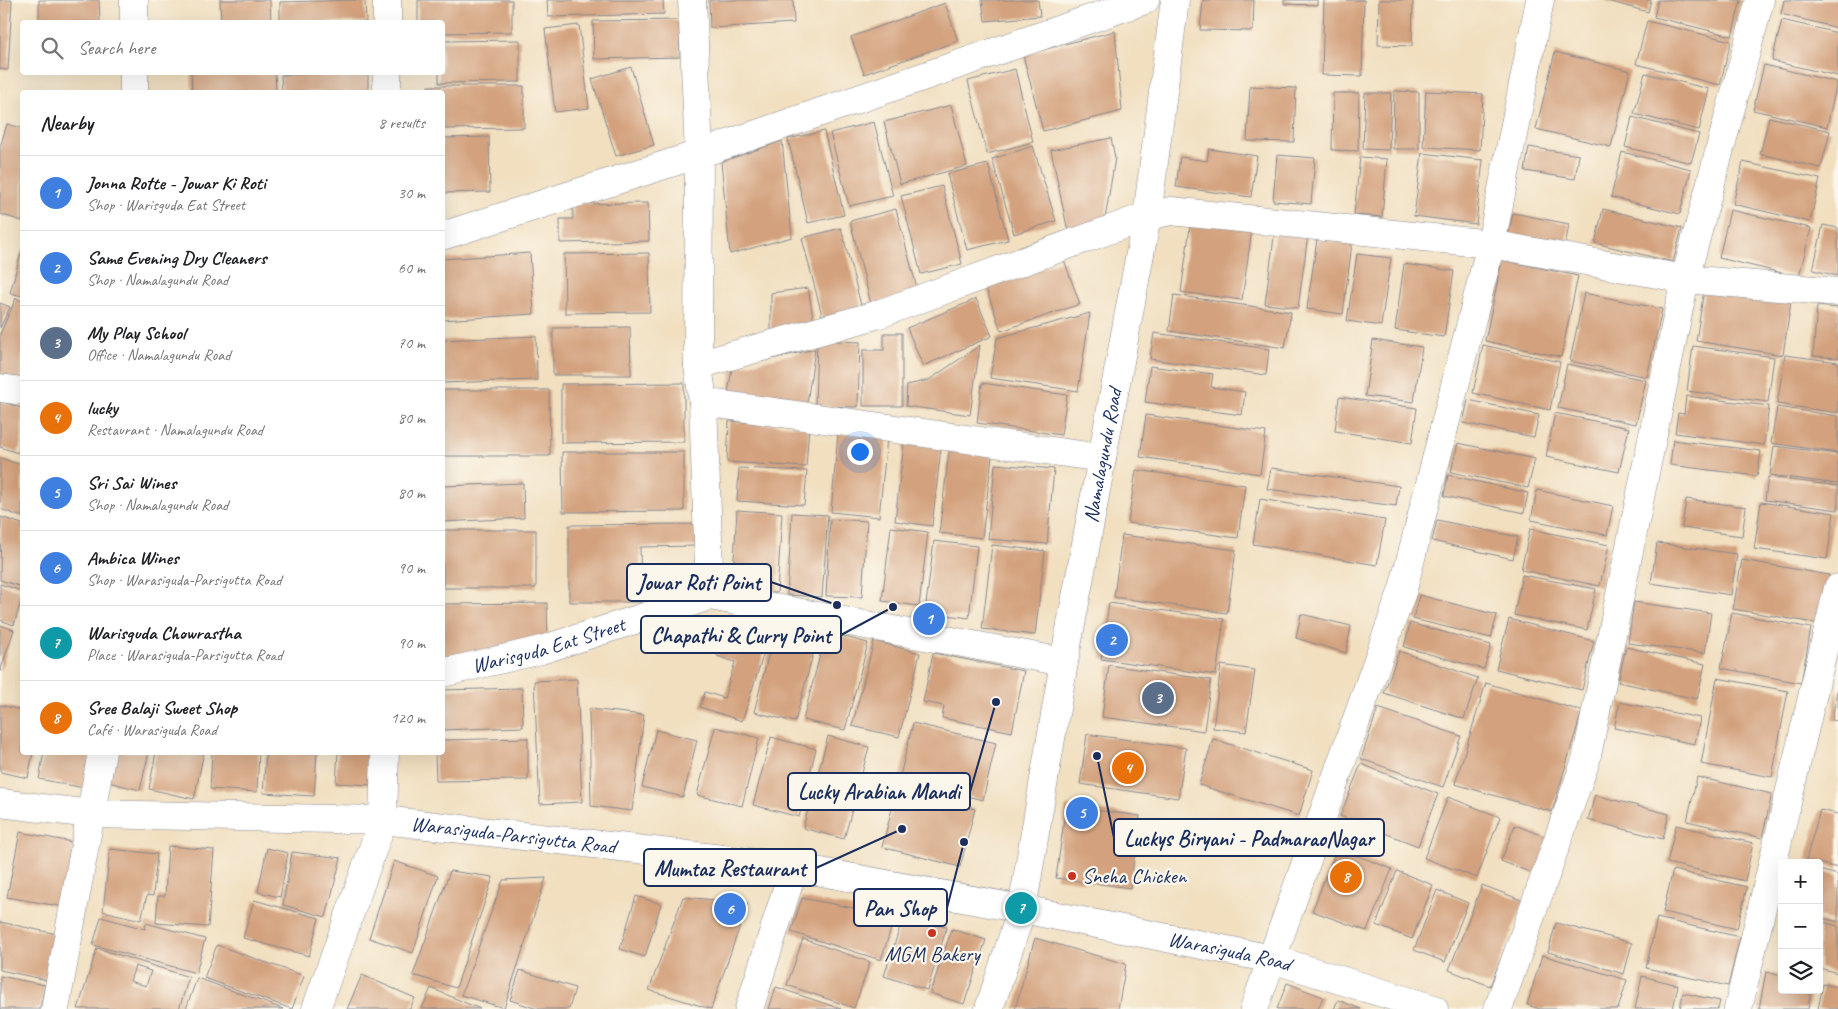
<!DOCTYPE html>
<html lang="en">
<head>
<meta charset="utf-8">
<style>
  :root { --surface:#fff; --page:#f6f6f6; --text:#202124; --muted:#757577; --line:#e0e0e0; --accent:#c8321e }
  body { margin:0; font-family:Caveat,sans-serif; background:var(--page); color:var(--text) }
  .controls { position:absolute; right:15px; bottom:15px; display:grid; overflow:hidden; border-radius:5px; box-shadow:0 5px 20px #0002 }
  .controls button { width:45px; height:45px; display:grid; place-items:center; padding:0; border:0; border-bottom:1px solid var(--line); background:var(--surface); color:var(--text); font:25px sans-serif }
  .you { position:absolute; left:859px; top:451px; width:18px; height:18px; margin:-12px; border:4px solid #fff; border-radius:50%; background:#1a73e8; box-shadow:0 0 0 8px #1a73e833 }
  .badge { display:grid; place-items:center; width:32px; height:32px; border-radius:50%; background:var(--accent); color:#fff; font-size:16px; font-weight:700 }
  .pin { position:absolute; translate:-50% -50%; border:2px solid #fff; box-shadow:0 1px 5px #0006 }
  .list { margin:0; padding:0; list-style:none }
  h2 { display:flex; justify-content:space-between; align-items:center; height:65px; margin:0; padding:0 20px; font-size:21px }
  h2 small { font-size:16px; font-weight:400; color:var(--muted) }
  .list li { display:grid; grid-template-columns:32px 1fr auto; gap:15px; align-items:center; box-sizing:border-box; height:75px; padding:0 20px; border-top:1px solid var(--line) }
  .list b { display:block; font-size:19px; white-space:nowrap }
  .list p { margin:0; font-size:16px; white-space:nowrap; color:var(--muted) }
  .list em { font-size:16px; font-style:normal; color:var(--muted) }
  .icon { flex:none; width:28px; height:28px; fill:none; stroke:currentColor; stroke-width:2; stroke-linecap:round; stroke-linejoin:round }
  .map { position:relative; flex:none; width:1838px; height:1009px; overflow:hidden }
  .search { position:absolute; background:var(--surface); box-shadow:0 5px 20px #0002; left:20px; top:20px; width:425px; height:55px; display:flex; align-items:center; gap:12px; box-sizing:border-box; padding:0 18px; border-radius:5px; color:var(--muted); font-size:19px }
  .panel { position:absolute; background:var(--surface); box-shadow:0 5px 20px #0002; left:20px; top:90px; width:425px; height:665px; border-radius:5px }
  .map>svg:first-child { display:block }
</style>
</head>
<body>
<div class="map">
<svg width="1838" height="1009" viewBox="0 0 1838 1009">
  <rect width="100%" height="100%" fill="#fbf7ec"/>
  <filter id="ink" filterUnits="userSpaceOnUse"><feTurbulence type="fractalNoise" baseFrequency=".02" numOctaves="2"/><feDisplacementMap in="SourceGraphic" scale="10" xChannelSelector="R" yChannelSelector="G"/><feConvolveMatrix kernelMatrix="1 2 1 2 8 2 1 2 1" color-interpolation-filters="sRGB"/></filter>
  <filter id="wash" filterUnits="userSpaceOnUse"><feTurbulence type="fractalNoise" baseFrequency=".0096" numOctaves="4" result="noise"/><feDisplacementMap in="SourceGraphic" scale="20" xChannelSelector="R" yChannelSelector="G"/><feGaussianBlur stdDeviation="1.12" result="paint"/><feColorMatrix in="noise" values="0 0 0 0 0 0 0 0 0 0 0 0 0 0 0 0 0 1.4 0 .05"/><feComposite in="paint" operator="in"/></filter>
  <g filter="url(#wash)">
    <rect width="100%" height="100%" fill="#f1dfc0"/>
    <g id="blocks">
      <g fill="#d3a17d" fill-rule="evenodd">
        <path d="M0 0H12L8 70 0 69Z"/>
        <path d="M39 0H99L100 22H39Z"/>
        <path d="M220 0H270L271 22H221Z"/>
        <path d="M358 0H365L366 22H280V2Z"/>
        <path d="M418 0H512V32L442 33V22H418Z"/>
        <path d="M547 0H663L664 14 548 17Z"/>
        <path d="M709 0H793L794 23 710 28Z"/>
        <path d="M982 0H1038L1040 16 985 21Z"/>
        <path d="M1203 0H1254L1253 31 1200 30Z"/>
        <path d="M1284 0H1317V5L1284 4Z"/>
        <path d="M1324 0H1364L1362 76 1322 75Z"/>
        <path d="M1379 0H1413L1412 46 1378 45Z"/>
        <path d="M1604 0H1651L1648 12Z"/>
        <path d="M1658 0H1741L1732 36 1654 17Z"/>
        <path d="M1784 0H1838V28L1781 14Z"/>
        <path d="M945 3 958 41 864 74 851 37Z"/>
        <path d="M679 20 680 57 594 59 593 21Z"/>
        <path d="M1782 20 1838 33V76L1772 61Z"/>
        <path d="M1647 21 1731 41 1720 85 1636 64Z"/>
        <path d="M579 25 589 108 555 112 545 29Z"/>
        <path d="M1115 31 1122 111 1043 131 1023 55Z"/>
        <path d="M520 40V82L439 83V72H442V41Z"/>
        <path d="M1555 52 1630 71 1611 147 1536 129Z"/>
        <path d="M1764 65 1837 82 1827 127 1753 110Z"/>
        <path d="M631 67 654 145 616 156 592 79Z"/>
        <path d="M1015 69 1033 142 987 154 968 81Z"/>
        <path d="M191 72H275L276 92H192Z"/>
        <path d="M368 72V92H282L281 75Z"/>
        <path d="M1645 73 1709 89 1699 130 1634 114Z"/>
        <path d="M428 86H524V128L442 129V92H428Z"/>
        <path d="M1250 86 1296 88 1294 142 1247 141Z"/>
        <path d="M1394 91 1419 92V149H1393Z"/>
        <path d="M1426 91 1483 94 1480 150 1423 147Z"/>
        <path d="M1333 93H1359L1358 151 1332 150Z"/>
        <path d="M1365 93H1391L1389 150 1363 149Z"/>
        <path d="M951 105 967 166 900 184 884 122Z"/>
        <path d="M1632 117 1699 134 1691 163 1625 147Z"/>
        <path d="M1769 117 1830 131 1821 168 1760 154Z"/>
        <path d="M874 122 893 196 849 206 830 133Z"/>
        <path d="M7 124 22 128V221L0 214V147Z"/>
        <path d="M824 131 844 215 808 223 788 139Z"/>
        <path d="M489 137 490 192 442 193V138Z"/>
        <path d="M1111 138 1115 158 1104 225 1068 232 1051 150Z"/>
        <path d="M782 141 792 237 730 254 721 162Z"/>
        <path d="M1033 146 1056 221 1014 234 992 159Z"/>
        <path d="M1529 147 1579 155 1575 179 1525 171Z"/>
        <path d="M1209 149 1257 156 1251 197 1176 187 1180 157 1207 161Z"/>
        <path d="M1622 152 1691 169 1680 214 1611 197Z"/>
        <path d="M1422 153 1483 160 1476 224 1414 216Z"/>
        <path d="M1277 155 1315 158 1311 204 1273 201Z"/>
        <path d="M1360 157 1387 159 1382 217 1354 215Z"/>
        <path d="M1743 162 1820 179 1810 222 1733 204Z"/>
        <path d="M988 164 1008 240 967 250 947 174Z"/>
        <path d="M942 186 962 264 921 274 901 196Z"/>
        <path d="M648 203 649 241 560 243V219H573V204Z"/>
        <path d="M896 209 918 292 871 304 850 221Z"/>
        <path d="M1603 209 1682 228 1673 262 1595 243Z"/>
        <path d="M1730 210 1811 228 1799 277 1719 258Z"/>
        <path d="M1513 213 1569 224 1565 247 1508 236Z"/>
        <path d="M1191 220 1252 229 1242 300 1181 292Z"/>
        <path d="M1823 225 1838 228V276L1813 270Z"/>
        <path d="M841 228 862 309 823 319 802 238Z"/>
        <path d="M1275 230 1308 235 1298 308 1265 304Z"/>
        <path d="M1317 239 1352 244 1343 314 1307 309Z"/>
        <path d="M22 249V296L10 293Z"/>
        <path d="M530 253 534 314 442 320V259Z"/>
        <path d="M649 253 650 312 565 313 564 254Z"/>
        <path d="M1357 254 1391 258 1381 326 1347 321Z"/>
        <path d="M1064 260 1080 304 1001 331 986 288Z"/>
        <path d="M1502 260 1578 276 1561 357 1485 341Z"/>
        <path d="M1404 264 1454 271 1444 337 1395 330Z"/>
        <path d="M808 288 814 323 771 334V293Z"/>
        <path d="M1704 290 1791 302 1783 355 1696 341Z"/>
        <path d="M1584 293 1662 309 1647 377 1570 361Z"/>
        <path d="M1174 295 1291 312 1285 348 1169 331Z"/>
        <path d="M16 298 22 301V381L0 379V334Z"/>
        <path d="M976 299 992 336 923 366 907 328Z"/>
        <path d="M0 303 10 307 0 328Z"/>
        <path d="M1817 306 1838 308V358L1813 356Z"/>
        <path d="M1090 313 1078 391 990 378 997 338Z"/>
        <path d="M630 327 631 375H553V328Z"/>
        <path d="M884 333H902V406H863V350H884Z"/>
        <path d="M1154 333 1269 349 1266 375 1150 359Z"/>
        <path d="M536 336 537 380 442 383V340Z"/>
        <path d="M817 340 860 342 858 407 815 406Z"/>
        <path d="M1373 340 1422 347 1414 402 1365 396Z"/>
        <path d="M980 345 970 415 906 406 907 385 929 380Z"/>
        <path d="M1483 345 1560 362 1550 410 1473 393Z"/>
        <path d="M1693 346 1774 357 1768 402 1687 391Z"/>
        <path d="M815 349 807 403 728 393 732 368Z"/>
        <path d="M1785 355 1838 362V413L1777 404Z"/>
        <path d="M1567 364 1646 380 1636 424 1558 408Z"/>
        <path d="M1150 366 1213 374 1211 387 1245 392 1242 415 1145 402Z"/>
        <path d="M684 383V442L561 443V384Z"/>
        <path d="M982 383 1067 395 1061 435 977 423Z"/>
        <path d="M442 390H549L550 456H442Z"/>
        <path d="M1686 396 1769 406 1764 445 1675 433 1678 413 1684 414Z"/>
        <path d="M1339 397 1417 408 1412 443 1335 431Z"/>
        <path d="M1468 400 1539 415 1534 437 1463 423Z"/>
        <path d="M0 401 22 408V438L18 453 0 447Z"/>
        <path d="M1777 407 1838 416V453L1771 443Z"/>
        <path d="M1555 413 1629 428 1619 472 1546 457Z"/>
        <path d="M1146 415 1266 432 1260 474 1140 457Z"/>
        <path d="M729 421 809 427 806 467 727 462Z"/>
        <path d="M838 433 887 438 879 517 831 512Z"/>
        <path d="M905 434 942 439 932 526 895 521Z"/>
        <path d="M1673 440 1761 451 1757 476 1670 465Z"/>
        <path d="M1458 443 1535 459 1528 488 1451 472Z"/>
        <path d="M950 444 993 448 982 538 939 533Z"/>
        <path d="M1774 446 1838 454V484L1770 475Z"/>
        <path d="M562 452H684V511L563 512Z"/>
        <path d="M0 458 22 465V517L0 509Z"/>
        <path d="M995 464 1054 469 1047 544 988 539Z"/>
        <path d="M739 468 807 471 804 505 737 501Z"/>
        <path d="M1271 468 1399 486 1396 506 1267 489Z"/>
        <path d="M1136 470 1245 485 1238 538 1128 523Z"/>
        <path d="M1448 475 1528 493 1524 513 1444 496Z"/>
        <path d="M1768 477 1838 486V510L1765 500Z"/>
        <path d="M523 483 524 518 442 522V486Z"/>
        <path d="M1537 490 1613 506 1607 535 1531 520Z"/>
        <path d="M1260 499 1385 520 1377 565 1253 544Z"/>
        <path d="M1686 499 1746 507 1742 536 1682 528Z"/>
        <path d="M1761 502 1834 513 1827 559 1754 549Z"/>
        <path d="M737 510 782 513 777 593 732 590Z"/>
        <path d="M792 513 828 515 822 597 787 595Z"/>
        <path d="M1 517 22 524V587L0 580Z"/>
        <path d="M830 519 867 521 862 597 826 596Z"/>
        <path d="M1437 520 1518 537 1513 559 1432 541Z"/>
        <path d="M699 524 698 546 640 547 641 602H569V525Z"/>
        <path d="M891 527 928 532 919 606 882 601Z"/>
        <path d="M1530 529 1609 545 1600 586 1521 570Z"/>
        <path d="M442 530H536V588H443Z"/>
        <path d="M1122 535 1236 550 1227 613 1114 597Z"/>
        <path d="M934 541 977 546 969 618 925 612Z"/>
        <path d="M1657 543 1737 554 1731 595 1651 583Z"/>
        <path d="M992 545 1045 551 1035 635 982 629Z"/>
        <path d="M1742 560 1829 575 1820 624 1733 609Z"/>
        <path d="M1522 575 1596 589 1587 630 1514 615Z"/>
        <path d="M0 584 22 591V598L14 625 0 620Z"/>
        <path d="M1419 595 1497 615 1491 638 1413 619Z"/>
        <path d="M1634 602 1711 613 1705 653 1628 643Z"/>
        <path d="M547 603 548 642 442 659V604Z"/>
        <path d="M1109 603 1224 619 1216 675 1101 659Z"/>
        <path d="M1732 613 1811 628 1801 683 1721 668Z"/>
        <path d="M1301 614 1351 626 1346 653 1296 638Z"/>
        <path d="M729 617 771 631 742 721 700 707 705 692 724 698 735 662 717 656Z"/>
        <path d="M1509 619 1594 641 1582 690 1496 669Z"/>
        <path d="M1410 623 1491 645 1484 669 1404 647Z"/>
        <path d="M0 625 14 630 0 672Z"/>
        <path d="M775 629 817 639 795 722 754 712Z"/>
        <path d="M826 632 868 643 845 730 803 720Z"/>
        <path d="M874 641 920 653 899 737 852 726Z"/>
        <path d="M1626 647 1705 664 1697 699 1618 682Z"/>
        <path d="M1399 651 1478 678 1464 719 1384 693Z"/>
        <path d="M933 653 1024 671 1012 732 942 718 944 706 923 702Z"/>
        <path d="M1109 665 1211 680 1204 731 1102 717Z"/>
        <path d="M1221 665 1255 670 1246 732 1213 728Z"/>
        <path d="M1717 678 1788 691 1772 777 1701 764Z"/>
        <path d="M577 679 582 802 540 804 534 681Z"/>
        <path d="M1486 683 1582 711 1552 812 1455 784Z"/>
        <path d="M522 688 523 727 442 730V690Z"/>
        <path d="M1837 691H1838V721L1832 720Z"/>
        <path d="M1620 702 1700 718 1695 744 1614 728Z"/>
        <path d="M0 705 22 710V752H33L28 778 0 772Z"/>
        <path d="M1378 708 1461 736 1443 787 1361 759Z"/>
        <path d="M589 709 644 715 632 811 591 806Z"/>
        <path d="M913 723 996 743 983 800 899 780Z"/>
        <path d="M715 727 759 738 742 806 697 795Z"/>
        <path d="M656 730 697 740 683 797 642 787Z"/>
        <path d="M1087 734 1186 748 1178 798 1080 784Z"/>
        <path d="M828 736 869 747 844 839 803 828Z"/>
        <path d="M771 737 816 749 799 817 753 805Z"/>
        <path d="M528 738V780L436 781 435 752H442V740Z"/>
        <path d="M1213 739 1313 770 1299 816 1199 785Z"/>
        <path d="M44 752H91L84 788 39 779Z"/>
        <path d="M110 752H149L140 790 104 781Z"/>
        <path d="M156 752H204L194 799 149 789Z"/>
        <path d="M212 752H259L257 792 210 789Z"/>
        <path d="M266 752H317L314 796 263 793Z"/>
        <path d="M338 752H371L370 785 336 783Z"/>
        <path d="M1361 764 1438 794 1418 846 1340 816Z"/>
        <path d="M1697 777 1772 794 1762 838 1687 821Z"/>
        <path d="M897 790 975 809 960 867 882 847Z"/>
        <path d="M1595 795 1669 814 1663 839 1588 820Z"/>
        <path d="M1448 797 1500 817 1477 878 1424 858Z"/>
        <path d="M1066 806 1140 816 1130 888 1056 878Z"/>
        <path d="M1820 810 1838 814V868L1806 860Z"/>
        <path d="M1515 825 1551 839 1537 875 1501 861Z"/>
        <path d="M1676 825 1753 843 1745 881 1667 863Z"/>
        <path d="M20 832 82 844 70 908 7 897Z"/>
        <path d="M168 846 214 850 208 927 156 923 158 896H165Z"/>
        <path d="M267 848 288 853 280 897 258 892Z"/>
        <path d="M1337 848 1392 869 1367 931 1312 911Z"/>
        <path d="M110 849 157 854 153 896 147 895 141 920 103 911Z"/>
        <path d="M292 852 341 858 326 917 283 905Z"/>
        <path d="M394 861 438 876 413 953 369 938Z"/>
        <path d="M1673 870 1747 887 1737 929 1663 912Z"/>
        <path d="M1819 870 1838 875V922L1819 917Z"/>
        <path d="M450 871 493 877 456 988 413 975Z"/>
        <path d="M1397 871 1433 885 1412 939 1376 925Z"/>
        <path d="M546 878 504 1008 461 995 503 880Z"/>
        <path d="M1482 885 1524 901 1490 986 1449 970Z"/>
        <path d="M1437 890 1468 903 1445 962 1414 950Z"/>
        <path d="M636 896 661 904 645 957 620 949Z"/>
        <path d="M683 897 748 903 711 1009 649 990Z"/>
        <path d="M802 898 895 916 881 960 791 932Z"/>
        <path d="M254 900 319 918 309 956 243 938Z"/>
        <path d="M101 917 145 929 146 923 205 939 196 973 93 945Z"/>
        <path d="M1657 918 1740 937 1728 986 1646 968Z"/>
        <path d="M902 921 947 927 927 990 884 976Z"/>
        <path d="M1819 921 1838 926V973L1819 968Z"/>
        <path d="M0 922 57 934 47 980 0 970Z"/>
        <path d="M1556 923 1632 943 1624 974 1548 952Z"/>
        <path d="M952 929 986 940 964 1004 930 993Z"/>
        <path d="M1035 938 1126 964 1118 1009H1015Z"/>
        <path d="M803 939 870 962 854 1008 787 985Z"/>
        <path d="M217 945 304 976 292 1009 204 978Z"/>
        <path d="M97 948 189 977 179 1009H78ZM135 966 151 971 146 986 130 981Z"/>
        <path d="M1542 955 1627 980 1618 1009H1540L1527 1005Z"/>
        <path d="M520 970 575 988 569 1009H537L510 1000Z"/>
        <path d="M1766 972 1782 976V990H1811L1808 1009H1759Z"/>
        <path d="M362 975 415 998 410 1009H347Z"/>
        <path d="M0 976 45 985 40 1009H0Z"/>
        <path d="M1642 976 1678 985 1673 1009H1635Z"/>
        <path d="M197 978 283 1009H186Z"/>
        <path d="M1287 983 1323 997 1318 1009H1277Z"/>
        <path d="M1823 984 1838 987V1009H1818Z"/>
        <path d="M776 987 841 1009H769Z"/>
        <path d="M431 988 480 1009H422Z"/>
        <path d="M1683 993 1720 1001 1718 1009H1680Z"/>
        <path d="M1338 1000 1361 1009H1334Z"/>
      </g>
    </g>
  </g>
  <g filter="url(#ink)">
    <use href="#blocks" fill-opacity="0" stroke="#86878f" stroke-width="1"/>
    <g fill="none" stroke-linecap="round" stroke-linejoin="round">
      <g stroke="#86878f" stroke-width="29">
        <g id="minor">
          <path d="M134 0V22"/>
          <path d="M387 0V22"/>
          <path d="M692 0 699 154 698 365 703 402 710 596"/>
          <path d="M134 72V92"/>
          <path d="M387 72V92"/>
          <path d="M442 236 699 154 1145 0"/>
          <path d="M698 365 876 315 1147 216 1171 211 1491 244 1685 279 1838 292"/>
          <path d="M0 388 22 391"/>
          <path d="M703 402 1102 458"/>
          <path id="s1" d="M442 673 541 650 710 596 1064 662"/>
          <path d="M55 1009 102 752"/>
          <path d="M316 1009 383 820 385 752"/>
          <path d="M749 1009 794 867"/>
          <path id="s2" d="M989 1009 1022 909 1064 662 1147 216 1175 0"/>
          <path d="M1254 1009 1403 589 1491 244 1540 0"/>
          <path d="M1498 1009 1586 760 1685 279 1760 0"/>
          <path d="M1738 1009 1838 588"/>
        </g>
      </g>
      <g stroke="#86878f" stroke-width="29">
        <g id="tertiary">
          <path id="s3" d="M0 803 91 814 383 820 794 867 1022 909 1272 959 1434 1009"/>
        </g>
      </g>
      <use href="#minor" stroke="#fff" stroke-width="28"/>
      <use href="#tertiary" stroke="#fff" stroke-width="28"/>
    </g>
  </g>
  <g fill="#c8321e" stroke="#fbf7ec" stroke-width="2">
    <circle cx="1072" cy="876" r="5"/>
    <circle cx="932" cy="933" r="5"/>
  </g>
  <g text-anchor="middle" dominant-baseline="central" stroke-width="4.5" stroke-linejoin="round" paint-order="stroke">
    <g font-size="21" fill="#1b2f5e" stroke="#fbf7ec">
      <text stroke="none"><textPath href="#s2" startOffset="566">Namalagundu Road</textPath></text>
      <text stroke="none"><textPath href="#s1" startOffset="110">Warisguda Eat Street</textPath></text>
      <text stroke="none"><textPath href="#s3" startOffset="515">Warasiguda-Parsigutta Road</textPath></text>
      <text stroke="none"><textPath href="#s3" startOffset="1241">Warasiguda Road</textPath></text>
    </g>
    <g font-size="21" fill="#1b2f5e" stroke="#fbf7ec" text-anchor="start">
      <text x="1082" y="876">Sneha Chicken</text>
      <text x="932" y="954" text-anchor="middle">MGM Bakery</text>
    </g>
  </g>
  <path fill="none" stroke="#1b2f5e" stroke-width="2" d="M837 605L771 582M893 607L841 635M996 702L970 792M1097 756L1114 838M902 829L816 868M964 842L947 908"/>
  <g fill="#1b2f5e" stroke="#fbf7ec" stroke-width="2">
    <circle cx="837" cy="605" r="5"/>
    <circle cx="893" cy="607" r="5"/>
    <circle cx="996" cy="702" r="5"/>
    <circle cx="1097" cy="756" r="5"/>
    <circle cx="902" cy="829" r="5"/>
    <circle cx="964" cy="842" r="5"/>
  </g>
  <g fill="#fbf7ec" stroke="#1b2f5e" stroke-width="2">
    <rect x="627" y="564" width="144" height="37" rx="5"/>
    <rect x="641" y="616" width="200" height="37" rx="5"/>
    <rect x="788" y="773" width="182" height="37" rx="5"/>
    <rect x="1114" y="819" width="270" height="37" rx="5"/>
    <rect x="644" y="849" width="172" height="37" rx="5"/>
    <rect x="854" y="889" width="93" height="37" rx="5"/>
  </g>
  <g font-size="22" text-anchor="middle" font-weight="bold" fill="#1b2f5e">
    <text x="699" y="590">Jowar Roti Point</text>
    <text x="741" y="643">Chapathi &amp; Curry Point</text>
    <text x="879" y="799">Lucky Arabian Mandi</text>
    <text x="1249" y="846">Luckys Biryani - PadmaraoNagar</text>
    <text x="730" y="876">Mumtaz Restaurant</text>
    <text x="900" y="916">Pan Shop</text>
  </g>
</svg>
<div class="controls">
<button>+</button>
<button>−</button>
<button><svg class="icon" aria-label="layers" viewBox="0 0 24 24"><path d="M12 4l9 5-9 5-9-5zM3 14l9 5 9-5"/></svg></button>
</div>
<div class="you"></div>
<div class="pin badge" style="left:929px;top:619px;background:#3f7fe0">1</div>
<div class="pin badge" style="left:1112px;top:640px;background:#3f7fe0">2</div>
<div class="pin badge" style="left:1158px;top:698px;background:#5c6f8a">3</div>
<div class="pin badge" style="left:1128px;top:768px;background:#e8710a">4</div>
<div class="pin badge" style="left:1082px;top:813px;background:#3f7fe0">5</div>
<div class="pin badge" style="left:730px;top:909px;background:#3f7fe0">6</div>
<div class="pin badge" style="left:1021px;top:908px;background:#0f9aa8">7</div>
<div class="pin badge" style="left:1346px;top:877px;background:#e8710a">8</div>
<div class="search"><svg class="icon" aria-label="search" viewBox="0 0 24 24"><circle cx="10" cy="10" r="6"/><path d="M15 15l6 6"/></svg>Search here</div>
<section class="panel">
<h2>Nearby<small>8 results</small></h2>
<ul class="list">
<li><span class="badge" style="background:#3f7fe0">1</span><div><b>Jonna Rotte - Jowar Ki Roti</b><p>Shop · Warisguda Eat Street</p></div><em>30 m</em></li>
<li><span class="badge" style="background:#3f7fe0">2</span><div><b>Same Evening Dry Cleaners</b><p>Shop · Namalagundu Road</p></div><em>60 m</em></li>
<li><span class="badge" style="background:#5c6f8a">3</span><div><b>My Play School</b><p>Office · Namalagundu Road</p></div><em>70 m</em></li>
<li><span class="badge" style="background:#e8710a">4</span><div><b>lucky</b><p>Restaurant · Namalagundu Road</p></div><em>80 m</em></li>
<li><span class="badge" style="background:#3f7fe0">5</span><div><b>Sri Sai Wines</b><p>Shop · Namalagundu Road</p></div><em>80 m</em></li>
<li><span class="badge" style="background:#3f7fe0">6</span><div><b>Ambica Wines</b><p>Shop · Warasiguda-Parsigutta Road</p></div><em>90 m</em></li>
<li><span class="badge" style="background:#0f9aa8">7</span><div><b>Warisguda Chowrastha</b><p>Place · Warasiguda-Parsigutta Road</p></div><em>90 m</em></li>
<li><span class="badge" style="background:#e8710a">8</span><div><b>Sree Balaji Sweet Shop</b><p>Café · Warasiguda Road</p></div><em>120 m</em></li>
</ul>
</section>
</div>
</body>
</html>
